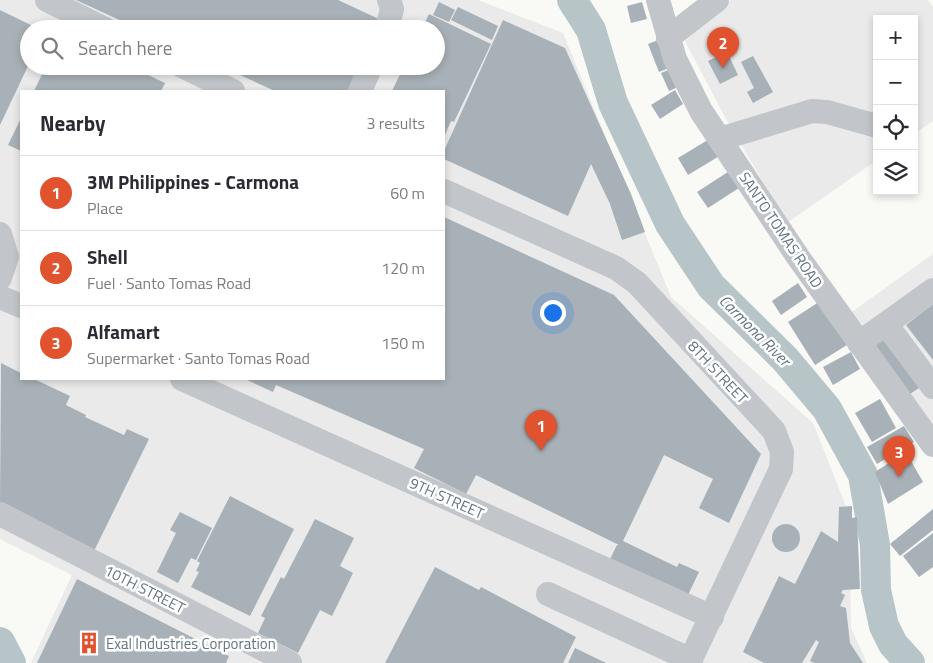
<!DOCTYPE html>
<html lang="en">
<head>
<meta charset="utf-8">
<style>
  :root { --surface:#fff; --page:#f2f2f3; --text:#2b2b33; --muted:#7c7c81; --line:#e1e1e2; --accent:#e1522e }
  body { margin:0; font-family:"Titillium Web",sans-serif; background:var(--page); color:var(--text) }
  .controls { position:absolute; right:15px; top:15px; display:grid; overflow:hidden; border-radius:0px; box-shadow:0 2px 8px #0003 }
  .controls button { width:45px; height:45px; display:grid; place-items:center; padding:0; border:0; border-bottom:1px solid var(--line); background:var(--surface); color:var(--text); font:25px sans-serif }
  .you { position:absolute; left:552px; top:312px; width:18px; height:18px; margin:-12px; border:4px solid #fff; border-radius:50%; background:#1a73e8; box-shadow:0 0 0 8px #1a73e833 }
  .badge { display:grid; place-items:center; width:32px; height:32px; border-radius:50%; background:var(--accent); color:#fff; font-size:16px; font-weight:700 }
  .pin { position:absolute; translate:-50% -41px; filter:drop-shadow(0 1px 2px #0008) }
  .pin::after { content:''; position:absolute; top:26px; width:18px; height:15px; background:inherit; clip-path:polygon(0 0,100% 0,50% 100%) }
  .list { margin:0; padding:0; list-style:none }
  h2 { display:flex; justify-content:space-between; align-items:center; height:65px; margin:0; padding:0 20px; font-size:21px }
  h2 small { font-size:16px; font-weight:400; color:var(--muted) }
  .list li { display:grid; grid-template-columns:32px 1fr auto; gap:15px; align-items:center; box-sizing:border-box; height:75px; padding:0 20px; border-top:1px solid var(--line) }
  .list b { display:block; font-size:19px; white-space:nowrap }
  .list p { margin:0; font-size:16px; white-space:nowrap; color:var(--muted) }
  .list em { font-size:16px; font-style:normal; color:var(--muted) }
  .icon { flex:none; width:28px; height:28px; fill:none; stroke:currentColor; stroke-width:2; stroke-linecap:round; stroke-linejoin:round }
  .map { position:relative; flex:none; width:933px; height:663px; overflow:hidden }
  .search { position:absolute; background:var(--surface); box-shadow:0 2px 8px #0003; left:20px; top:20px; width:425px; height:55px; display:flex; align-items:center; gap:12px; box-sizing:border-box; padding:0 18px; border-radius:28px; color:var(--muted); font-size:19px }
  .panel { position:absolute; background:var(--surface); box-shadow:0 2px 8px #0003; left:20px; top:90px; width:425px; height:290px; border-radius:0px }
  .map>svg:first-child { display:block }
</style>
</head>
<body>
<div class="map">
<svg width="933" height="663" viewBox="0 0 933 663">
  <rect width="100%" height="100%" fill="#f9f9f6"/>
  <g fill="#e9eae9" fill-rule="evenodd">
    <path d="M0 0H478L563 33 671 297 813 423 849 514 851 628 867 663H31L72 575 0 539ZM29 29H436V66H29ZM21 91H444V379H21Z"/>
    <path d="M731 0H928L933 7V121L914 134V19H877V160L787 223 726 119 685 41Z"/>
    <path d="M933 254V431L849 314Z"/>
  </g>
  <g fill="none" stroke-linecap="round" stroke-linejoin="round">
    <g stroke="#b7c5c8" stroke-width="30">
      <path d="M572 0 591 30 613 103 670 224 711 286 785 359 827 409 863 475 875 545 876 590 884 626 893 644 910 663"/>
      <path d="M0 642 11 663"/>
    </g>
  </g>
  <g fill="#a8b1b7">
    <path d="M76 0H338L381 20 377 29H139Z"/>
    <path d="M439 2 455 10 449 22 433 15Z"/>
    <path d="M642 2 647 19 631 23 627 6Z"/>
    <path d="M458 7 498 26 492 40 451 20Z"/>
    <path d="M0 10 39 29H29V64L0 125Z"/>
    <path d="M429 14 491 44 454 122 451 121 444 137V91H392L404 66H436V29H422Z"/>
    <path d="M503 20 565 48 631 194 645 232 622 240 610 204 591 164 568 216 444 159V151Z"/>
    <path d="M658 40 669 68 659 72 648 44Z"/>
    <path d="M727 52 738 75 720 84 708 61Z"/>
    <path d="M753 56 773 92 753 103 747 92 754 88 741 62Z"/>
    <path d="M46 66H129L165 83 161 91H34Z"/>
    <path d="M220 66H360L349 91H275Z"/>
    <path d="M668 70 676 88 669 91 661 73Z"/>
    <path d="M675 90 683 104 660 119 651 105Z"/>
    <path d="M21 118V151L8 145Z"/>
    <path d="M711 138 721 155 688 175 678 158Z"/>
    <path d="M731 170 742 186 708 208 697 192Z"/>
    <path d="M444 217 614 295 761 454 729 523 699 508 713 479 664 455 623 541 677 567 679 563 699 572 688 595 610 559 617 545H619L476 475 466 494 414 468 424 449 276 385 273 392 245 379H444Z"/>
    <path d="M798 283 807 297 781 315 772 301Z"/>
    <path d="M819 302 847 345 815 365 788 322Z"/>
    <path d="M933 304V360L906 325Z"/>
    <path d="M885 335 922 386 910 394 874 344Z"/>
    <path d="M851 352 860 369 833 385 823 367Z"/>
    <path d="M1 363 21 373V379H34L70 396 66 405 86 415 85 417 124 435 127 429 149 439 94 551 0 506Z"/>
    <path d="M880 399 896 428 872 442 855 413Z"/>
    <path d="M904 426 914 442 877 464 867 447Z"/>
    <path d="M906 452 923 482 888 504 875 472Z"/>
    <path d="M230 496 294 529 250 616 191 587 199 572 196 571 200 563 197 561Z"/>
    <path d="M852 506V518L857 517 860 589 843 590 841 593 845 595 840 606 846 608 850 643 863 663H814L810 661 819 642 816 640 802 663H764L743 652 779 576 795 584 821 531 838 542 839 507Z"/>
    <path d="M933 509V530L900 556 890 544Z"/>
    <path d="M180 512 212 528 196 560 191 558 178 583 157 572 176 533 170 530Z"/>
    <path d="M315 519 354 538 340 566 353 573 332 616 320 610 298 653 258 633 265 618 261 616 281 577 284 579Z"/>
    <circle cx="786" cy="538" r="14"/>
    <path d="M933 533V567L919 577 903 556Z"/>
    <path d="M435 567 479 590 481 587 576 637 563 663H385Z"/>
    <path d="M77 579 229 656 226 663H37Z"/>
    <path d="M575 648 606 663H568Z"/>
  </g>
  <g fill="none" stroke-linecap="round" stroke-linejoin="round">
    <g stroke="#c2c6ca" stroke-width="24">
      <path d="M47 0 105 29"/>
      <path d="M658 0 675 59 701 111 798 257 933 445"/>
      <path d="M387 29 392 9 389 0"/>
      <path d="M668 38 717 0"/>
      <path d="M182 66 233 91"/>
      <path d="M360 91 371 66"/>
      <path d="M720 139 812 111 827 112 877 126"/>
      <path d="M444 191 616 268 637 283 774 431 782 452 781 469 689 663"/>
      <path d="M0 234 7 257 0 278"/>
      <path d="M0 297 21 306"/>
      <path d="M886 324 933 387"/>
      <path d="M859 343 933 290"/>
      <path d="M182 379 712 617"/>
      <path d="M0 514 290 663"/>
      <path d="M548 594 691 660"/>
    </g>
  </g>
  <defs>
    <g id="building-bare" transform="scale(1.725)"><path d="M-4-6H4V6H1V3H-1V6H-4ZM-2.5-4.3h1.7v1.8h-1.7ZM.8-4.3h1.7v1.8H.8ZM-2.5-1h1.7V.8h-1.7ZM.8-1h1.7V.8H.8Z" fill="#e1522e" stroke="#fff" stroke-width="2.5" paint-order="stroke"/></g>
  </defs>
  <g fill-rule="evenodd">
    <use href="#building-bare" x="89" y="643"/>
  </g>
  <g text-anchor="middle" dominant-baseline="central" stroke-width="5" stroke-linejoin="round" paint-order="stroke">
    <g font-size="15" fill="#647581" stroke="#fff">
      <text transform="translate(781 230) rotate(56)">SANTO TOMAS ROAD</text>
      <text transform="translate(718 372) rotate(47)">8TH STREET</text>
      <text transform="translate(447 498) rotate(24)">9TH STREET</text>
      <text transform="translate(145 589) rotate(27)">10TH STREET</text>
    </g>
    <g font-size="15" fill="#647581" stroke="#fff" text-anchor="start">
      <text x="106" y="643">Exal Industries Corporation</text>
    </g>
    <g font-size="16" font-style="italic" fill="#5f747b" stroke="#fff">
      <text transform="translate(755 330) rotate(45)">Carmona River</text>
    </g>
  </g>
</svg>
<div class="controls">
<button>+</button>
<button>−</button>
<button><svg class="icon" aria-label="locate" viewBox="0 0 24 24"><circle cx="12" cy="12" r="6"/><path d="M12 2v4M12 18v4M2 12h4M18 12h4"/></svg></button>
<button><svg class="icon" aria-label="layers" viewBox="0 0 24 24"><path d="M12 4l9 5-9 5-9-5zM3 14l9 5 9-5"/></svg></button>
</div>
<div class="you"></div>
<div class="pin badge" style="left:541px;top:451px">1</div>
<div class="pin badge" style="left:723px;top:68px">2</div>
<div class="pin badge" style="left:899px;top:477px">3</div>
<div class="search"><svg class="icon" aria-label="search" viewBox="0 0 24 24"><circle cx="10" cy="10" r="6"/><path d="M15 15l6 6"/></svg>Search here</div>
<section class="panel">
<h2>Nearby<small>3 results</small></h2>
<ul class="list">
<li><span class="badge">1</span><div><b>3M Philippines - Carmona</b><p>Place</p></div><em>60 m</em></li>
<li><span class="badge">2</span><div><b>Shell</b><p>Fuel · Santo Tomas Road</p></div><em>120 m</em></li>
<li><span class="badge">3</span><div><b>Alfamart</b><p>Supermarket · Santo Tomas Road</p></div><em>150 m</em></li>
</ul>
</section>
</div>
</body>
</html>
